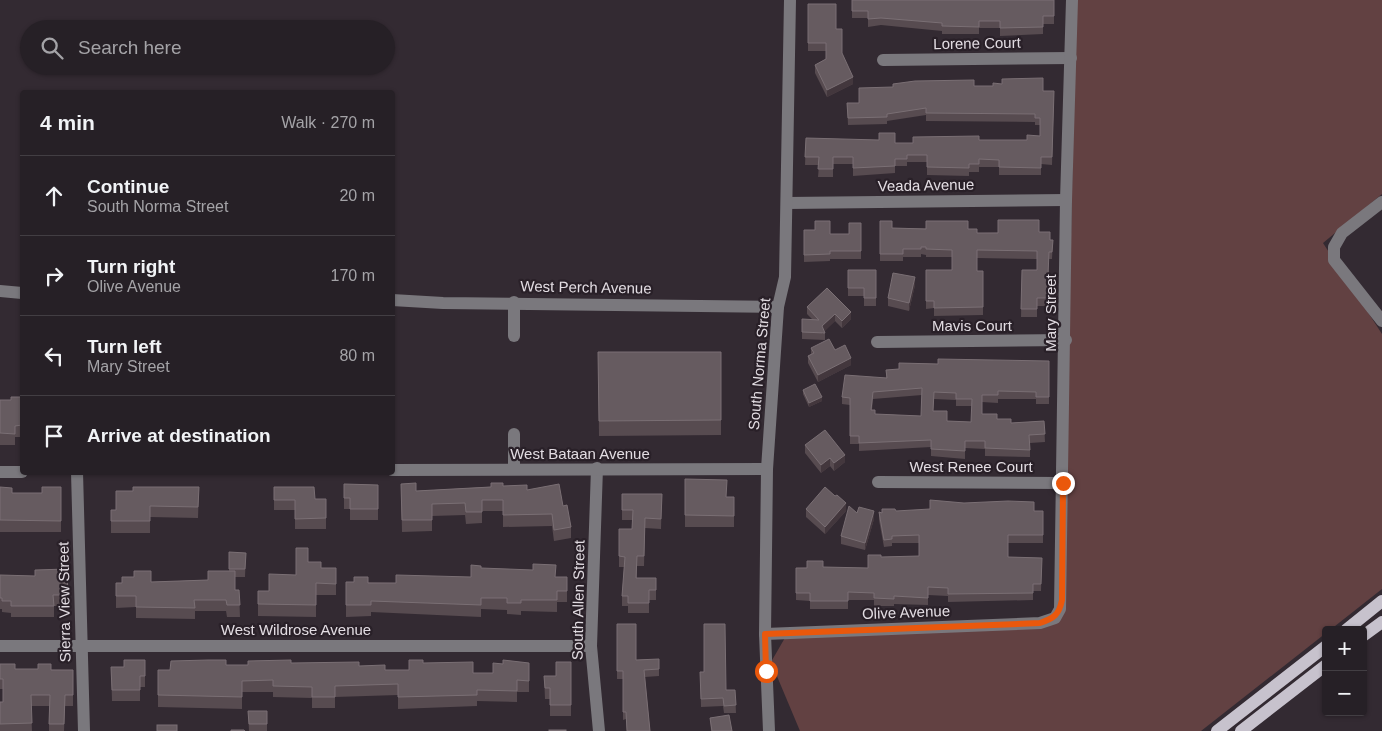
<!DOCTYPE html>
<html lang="en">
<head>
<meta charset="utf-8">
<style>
  :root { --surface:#262026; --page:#2e282e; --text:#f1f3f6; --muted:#a4a3a7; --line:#423e43 }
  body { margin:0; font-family:Arial,sans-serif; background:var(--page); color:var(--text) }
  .controls { position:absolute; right:15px; bottom:15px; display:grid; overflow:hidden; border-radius:5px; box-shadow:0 1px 4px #0004 }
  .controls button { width:45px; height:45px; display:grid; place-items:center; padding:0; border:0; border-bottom:1px solid var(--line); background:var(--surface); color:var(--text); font:25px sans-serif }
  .stop { position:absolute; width:15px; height:15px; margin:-11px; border:4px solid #ea580c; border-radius:50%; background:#fff }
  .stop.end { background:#ea580c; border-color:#fff; box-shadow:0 1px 5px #0008 }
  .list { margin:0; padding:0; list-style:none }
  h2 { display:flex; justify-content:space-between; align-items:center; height:65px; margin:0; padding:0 20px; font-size:21px }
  h2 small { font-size:16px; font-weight:400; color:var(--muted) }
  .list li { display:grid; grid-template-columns:32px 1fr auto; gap:15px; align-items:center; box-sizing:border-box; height:80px; padding:0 20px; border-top:1px solid var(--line) }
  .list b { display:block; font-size:19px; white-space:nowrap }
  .list p { margin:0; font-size:16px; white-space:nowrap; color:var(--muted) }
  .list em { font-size:16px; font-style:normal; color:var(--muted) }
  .icon { flex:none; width:28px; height:28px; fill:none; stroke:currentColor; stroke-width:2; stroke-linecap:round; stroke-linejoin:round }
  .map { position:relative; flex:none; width:1382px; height:731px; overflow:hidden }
  .search { position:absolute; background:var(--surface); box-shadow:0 1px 4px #0004; left:20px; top:20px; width:375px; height:55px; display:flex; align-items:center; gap:12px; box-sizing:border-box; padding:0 18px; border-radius:28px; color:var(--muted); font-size:19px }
  .panel { position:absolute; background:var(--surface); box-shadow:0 1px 4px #0004; left:20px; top:90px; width:375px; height:385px; border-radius:5px }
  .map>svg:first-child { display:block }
</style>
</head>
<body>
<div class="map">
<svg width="1382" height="731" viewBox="0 0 1382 731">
  <rect width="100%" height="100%" fill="#332a32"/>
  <path fill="#624142" d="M1076 0H1382V194L1323 243 1382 334V589L1330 630H1326V633L1201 731H800L771 662 786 636 1050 620 1063 612Z"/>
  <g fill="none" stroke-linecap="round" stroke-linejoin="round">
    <g stroke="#7a787d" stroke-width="12">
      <path d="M883 60 1071 58"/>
      <path d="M1382 202 1342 233 1334 247V260L1382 321"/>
      <path d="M787 203 1066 200"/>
      <path d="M0 291 22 293"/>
      <path d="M392 300 443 303 778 307"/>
      <path d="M514 302V336"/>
      <path d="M877 342 1066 340"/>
      <path d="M514 434V469"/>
      <path d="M597 468 591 646 599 731"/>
      <path d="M392 470 767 469"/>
      <path d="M0 472H22"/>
      <path d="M77 472 84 731"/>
      <path d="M878 482 1063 483"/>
      <path d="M765 634 1040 623 1055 618 1060 609 1066 200 1072 0"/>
      <path d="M0 646H591"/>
      <path d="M769 731 765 634 767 469 778 307 785 277 790 0"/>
    </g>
    <g stroke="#c7c2cd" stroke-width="12">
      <path d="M1346 630 1382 601"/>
      <path d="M1363 636 1382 622"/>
      <path d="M1217 731 1326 646"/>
      <path d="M1241 731 1326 665"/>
    </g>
  </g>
  <g fill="#574b50" fill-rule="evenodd">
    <path d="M852 0H1054V24H1043V34L1000 36V28H979V34H942V31L881 25 868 27V18H852Z"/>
    <path d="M808 4 836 29 842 54 853 84 827 97 815 73V65L826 59V51H808Z"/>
    <path d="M893 84 974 86 1043 91H1054L1052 165 1041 164V175H999V167H979V172H969V176L927 175V162H907V166H895V173L853 176V164H833V177H818L819 165H805L806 138 895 143H913L979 140H1027L1040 136V125H1035V122L926 121V115L887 121V124L848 125 847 103H859L893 87Z"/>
    <path d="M880 221 892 228 968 229 977 233 1039 232 1050 240H1053L1052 259H1049L1047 306H1037V317H1021L1022 270H1037V259L977 258V271H983V315L934 316V308L926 309V270H952V257H926V255L921 254V257H903V261H880Z"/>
    <path d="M861 223V259H830V261L804 262V230L830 234H849Z"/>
    <path d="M848 270H876V306H864V296H848Z"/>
    <path d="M915 285 909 311 888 306V298Z"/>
    <path d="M827 288 851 319 842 328 835 321 824 331 825 333V340L802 339V332L812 319 807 314V307Z"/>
    <path d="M811 348 835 350 851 365 818 382 808 363V356L811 354Z"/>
    <path d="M598 352H721V435L599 436Z"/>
    <path d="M1049 361V404H1036V399H998V403L982 402V414L997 419 1011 423 1044 421 1045 442 1030 443V457L985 456V449L965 448V459L931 456V447L859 451V444H850V405L842 404V397L886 378V370L899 369V363L938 364ZM922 395 921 416 875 414 872 410 873 399ZM934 399 956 400V406H972L971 422 947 421 933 411Z"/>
    <path d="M803 390 822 401 809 407 803 394Z"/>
    <path d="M22 397V437H15V445H0V400H11Z"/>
    <path d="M805 445 845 462 834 471 830 466 821 473 805 453Z"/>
    <path d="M685 479 726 497H734V527H685Z"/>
    <path d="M344 484 378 485V520H350V509H344Z"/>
    <path d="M401 484 416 491 503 486 527 490 563 506 571 527V538L554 541 552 526 503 527V511H482V523L466 524 465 515 432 516V531L402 532Z"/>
    <path d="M0 487 12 493H42L61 487V532H0Z"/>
    <path d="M199 487 198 518 150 517V533H111V510H116L133 491Z"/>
    <path d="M274 487 315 499H326V529H295V510H274Z"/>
    <path d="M622 494H662L661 529 645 528 644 566H637V578H656V600H649V613H628V606H622V596L624 567H619V529H632L633 520H622Z"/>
    <path d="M806 509 846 511 825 534 806 517Z"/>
    <path d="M896 511H1043V543H1008V557L1042 558 1041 591H1033V600L948 602V596L928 595V605L894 604V606H874V600H848V609H810V601L796 600V568L823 567 868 568 881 557 919 556V543H892V546L884 547 879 520V512L882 513Z"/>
    <path d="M874 519 865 550 841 544V536Z"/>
    <path d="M229 552 246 553 245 577H235V590H239L240 617H227L226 611H195V619L136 618V607L116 608V583L208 580 229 571Z"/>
    <path d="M308 562 321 568H336V595H316V617L258 616V591H269L296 575Z"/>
    <path d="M67 569 68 606H54V617H11V613L2 612V609H0V575L35 576Z"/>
    <path d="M471 577H567V602H557V612L521 611V615L507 614V610L481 609V617L371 612V616L346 617V582L396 583Z"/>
    <path d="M617 624 636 660 659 659V676L645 677 650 731H627L626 719 623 720V679H617Z"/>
    <path d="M145 660V687H140V701H112L111 667H124Z"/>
    <path d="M571 662V716H550V699H545L544 676H556Z"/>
    <path d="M291 663 359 666 385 670H409L423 663 473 673H493L529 663V692H517V702L477 701V706L398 709V695L335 697V708H312V698L273 697V692H242V709L158 707V670H170L226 665H248Z"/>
    <path d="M0 664 15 669 73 670V706H65L64 731H49V706H31L32 731H0V702H3V689H0Z"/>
    <path d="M700 672 726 690H735L736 713H724L723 706 701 707Z"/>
    <path d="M248 711H267V731H249Z"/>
    <path d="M710 718 732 731H711Z"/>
  </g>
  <g fill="#43373d">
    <path d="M853 77V84L827 97V90Z"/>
    <path d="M915 277V285L909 311V303Z"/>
    <path d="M851 312V319L842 328V321Z"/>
    <path d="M835 314V321L822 334V326Z"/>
    <path d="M851 358V365L818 382V375Z"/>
    <path d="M822 397V401L809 407V403Z"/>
    <path d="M845 455V462L834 471V463Z"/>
    <path d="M830 458V466L821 473V465Z"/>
    <path d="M846 503V511L825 534V527Z"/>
    <path d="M874 511V519L865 550V543Z"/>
  </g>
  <g fill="#665b60" stroke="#7a6f74" fill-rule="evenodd">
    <path d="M852 0H1054V16H1043V27L1000 28V21H979V27L942 26V23L881 18 868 19V11H852Z"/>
    <path d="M808 4H836V29H842V53L853 77 827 90 815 65 826 59V43H808Z"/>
    <path d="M1043 78V91H1054L1052 157H1041V168L999 167V160L979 159V164H969V168L927 167V155H907V159H895V166L853 168V157H833V169H818L819 157H805L806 138 879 140V133H895V143H913V137L979 136V140H1027V135L1040 136V118H1035V114L926 113V108L887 114V117L848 118 847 103H859V88L893 87V84L915 81 974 80V86H993V83L1002 84V79Z"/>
    <path d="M998 220H1039V232H1050V240H1053L1052 252H1049L1047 298H1037V309H1021L1022 270H1037V251L977 250V271H983V307L934 308V301H926V270H952V250L926 249V247H921V249H903V254H880V221H892V228L926 229V221H968V229H977V233H998Z"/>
    <path d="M815 221H830V234H849V223H861V251H830V254L804 255V230H815Z"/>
    <path d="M848 270H876V298H864V288H848Z"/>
    <path d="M893 273 915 277 909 303 888 298Z"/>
    <path d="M827 288 851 312 842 321 835 314 822 326 825 333 802 332V319L819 320 807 307Z"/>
    <path d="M829 339 835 350 845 345 851 358 818 375 808 356 814 353 811 348Z"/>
    <path d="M598 352H721V420L599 421Z"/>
    <path d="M938 359 1049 361V397H1036V392L998 391V395H982V414H997V419H1011V423L1044 421 1045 434 1029 435 1030 450 985 448V441H965V451L931 449V440L859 443V436H850V398L842 397 845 375 887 378 886 370 899 369V363L938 364ZM922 388 921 416 875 414V410H871L873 392ZM934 392 956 393V399H972L971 422 947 421V411H933Z"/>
    <path d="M815 384 822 397 809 403 803 390Z"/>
    <path d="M11 397H22V425L15 426V434L0 433V400H11Z"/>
    <path d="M825 430 845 455 834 463 830 458 821 465 805 445Z"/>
    <path d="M685 479 727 480 726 497H734V516L685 515Z"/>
    <path d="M416 483V491L491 487V483H503V486L527 485V490L559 484 563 506 567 505 571 527 554 530 552 514 503 515V500H482V512H466L465 503 432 504V520H402L401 484Z"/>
    <path d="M344 484 378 485V509H350V498H344Z"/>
    <path d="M0 487 12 488V493H42V487H61V521L0 520Z"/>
    <path d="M133 487H199L198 507 150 506V521H111V510H116V491H133Z"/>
    <path d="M274 487H314L315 499H326V518L295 519V500H274Z"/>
    <path d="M825 487 835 496 837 495 846 503 825 527 806 509Z"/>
    <path d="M622 494H662L661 519 645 518 644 556H637L636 578H656V590H649V603H628V596H622L625 557 619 556V529H632L633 510H622Z"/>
    <path d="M930 500 964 503 1008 501 1034 502V511H1043V535H1008V557L1042 558 1041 584H1033V593L948 594V588L928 587V598L894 596V599L874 598V593L848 592V601H810V593H796V568H807V561H823V567L868 568V555H881V557L919 556V535L892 536V539L884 540 879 512 882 513V509H895L896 511 930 509Z"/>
    <path d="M849 506 857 513 859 507 874 511 865 543 841 536Z"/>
    <path d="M296 548H308V562H321V568H336V584L316 583V605L258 604V591H269V574L296 575Z"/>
    <path d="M229 552 246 553 245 569H229Z"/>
    <path d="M533 564 556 565 555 577H567V591H557V600H521V603H507V598H481V605L371 601V605H346V582H354V577H368V583H396V575L471 577V565L481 566V568L533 570Z"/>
    <path d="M67 569 68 595H53L54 606H11V601H2V598H0V575L35 576V570Z"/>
    <path d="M134 571H151V582L208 580V571H235V590H239L240 605H227L226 600H194L195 608 136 607V596H116V583H122V577H134Z"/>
    <path d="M617 624H636V660L659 659V669L644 670 650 731H627L626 712H623V671H617Z"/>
    <path d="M704 624H725L726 690H735L736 705 724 706 723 698 701 699 700 672H704Z"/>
    <path d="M124 660H145V676H140V690H112L111 667H124Z"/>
    <path d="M208 660H226V665H248V661L291 660V663L359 662V666L385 665V670H409V660H423V663L473 662V673H493V663L503 664V660L529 663V681L517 680V691L477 690V695L398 697V684L335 686V697H312V687L273 686V680L242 681V697L158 695V670H170L171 661Z"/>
    <path d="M556 662H571V705H550V688H545L544 676H556Z"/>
    <path d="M0 664H15V669H38V664H51V670H73V695H65L64 724H49L50 695H31L32 723 0 724V702H3V679H0Z"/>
    <path d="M248 711H267V724H249Z"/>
    <path d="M729 715 732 731H712L710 718Z"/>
    <rect x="157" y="725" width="20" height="6"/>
    <path d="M231 730H244L245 731H231Z"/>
    <rect x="549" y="730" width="17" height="1"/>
  </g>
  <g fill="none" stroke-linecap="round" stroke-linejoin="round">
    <path stroke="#ea580c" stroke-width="6" d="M766 671 765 634 1040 623C1054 618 1059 615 1062 600L1063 483"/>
  </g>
  <g text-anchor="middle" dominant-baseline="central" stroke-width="4.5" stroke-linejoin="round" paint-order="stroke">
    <g font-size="15" fill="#e2dce2" stroke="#292028">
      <text transform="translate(977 43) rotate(-1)">Lorene Court</text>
      <text transform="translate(926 185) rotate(-1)">Veada Avenue</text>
      <text transform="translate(586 287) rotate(1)">West Perch Avenue</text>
      <text transform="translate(1050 313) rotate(-90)">Mary Street</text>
      <text x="972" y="325">Mavis Court</text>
      <text transform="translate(759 364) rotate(-85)">South Norma Street</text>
      <text x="580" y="453">West Bataan Avenue</text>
      <text x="971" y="466">West Renee Court</text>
      <text transform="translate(578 600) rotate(-89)">South Allen Street</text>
      <text transform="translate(64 602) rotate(-91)">Sierra View Street</text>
      <text transform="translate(906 612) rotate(-2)">Olive Avenue</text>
      <text x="296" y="629">West Wildrose Avenue</text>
    </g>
  </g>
</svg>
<div class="controls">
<button>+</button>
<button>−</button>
</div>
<div class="stop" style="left:766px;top:671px"></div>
<div class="stop end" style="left:1063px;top:483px"></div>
<div class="search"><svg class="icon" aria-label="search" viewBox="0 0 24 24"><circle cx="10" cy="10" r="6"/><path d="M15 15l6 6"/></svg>Search here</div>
<section class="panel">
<h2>4 min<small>Walk · 270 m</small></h2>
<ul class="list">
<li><svg class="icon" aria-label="ahead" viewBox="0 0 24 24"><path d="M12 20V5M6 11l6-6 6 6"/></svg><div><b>Continue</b><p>South Norma Street</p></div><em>20 m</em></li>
<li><svg class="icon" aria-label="right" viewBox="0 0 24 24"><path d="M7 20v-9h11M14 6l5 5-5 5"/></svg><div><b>Turn right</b><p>Olive Avenue</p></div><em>170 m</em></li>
<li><svg class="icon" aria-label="left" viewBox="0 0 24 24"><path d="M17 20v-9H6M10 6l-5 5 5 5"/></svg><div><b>Turn left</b><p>Mary Street</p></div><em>80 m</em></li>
<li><svg class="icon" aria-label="arrive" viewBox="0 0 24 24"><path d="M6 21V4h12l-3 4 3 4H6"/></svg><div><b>Arrive at destination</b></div></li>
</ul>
</section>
</div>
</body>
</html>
